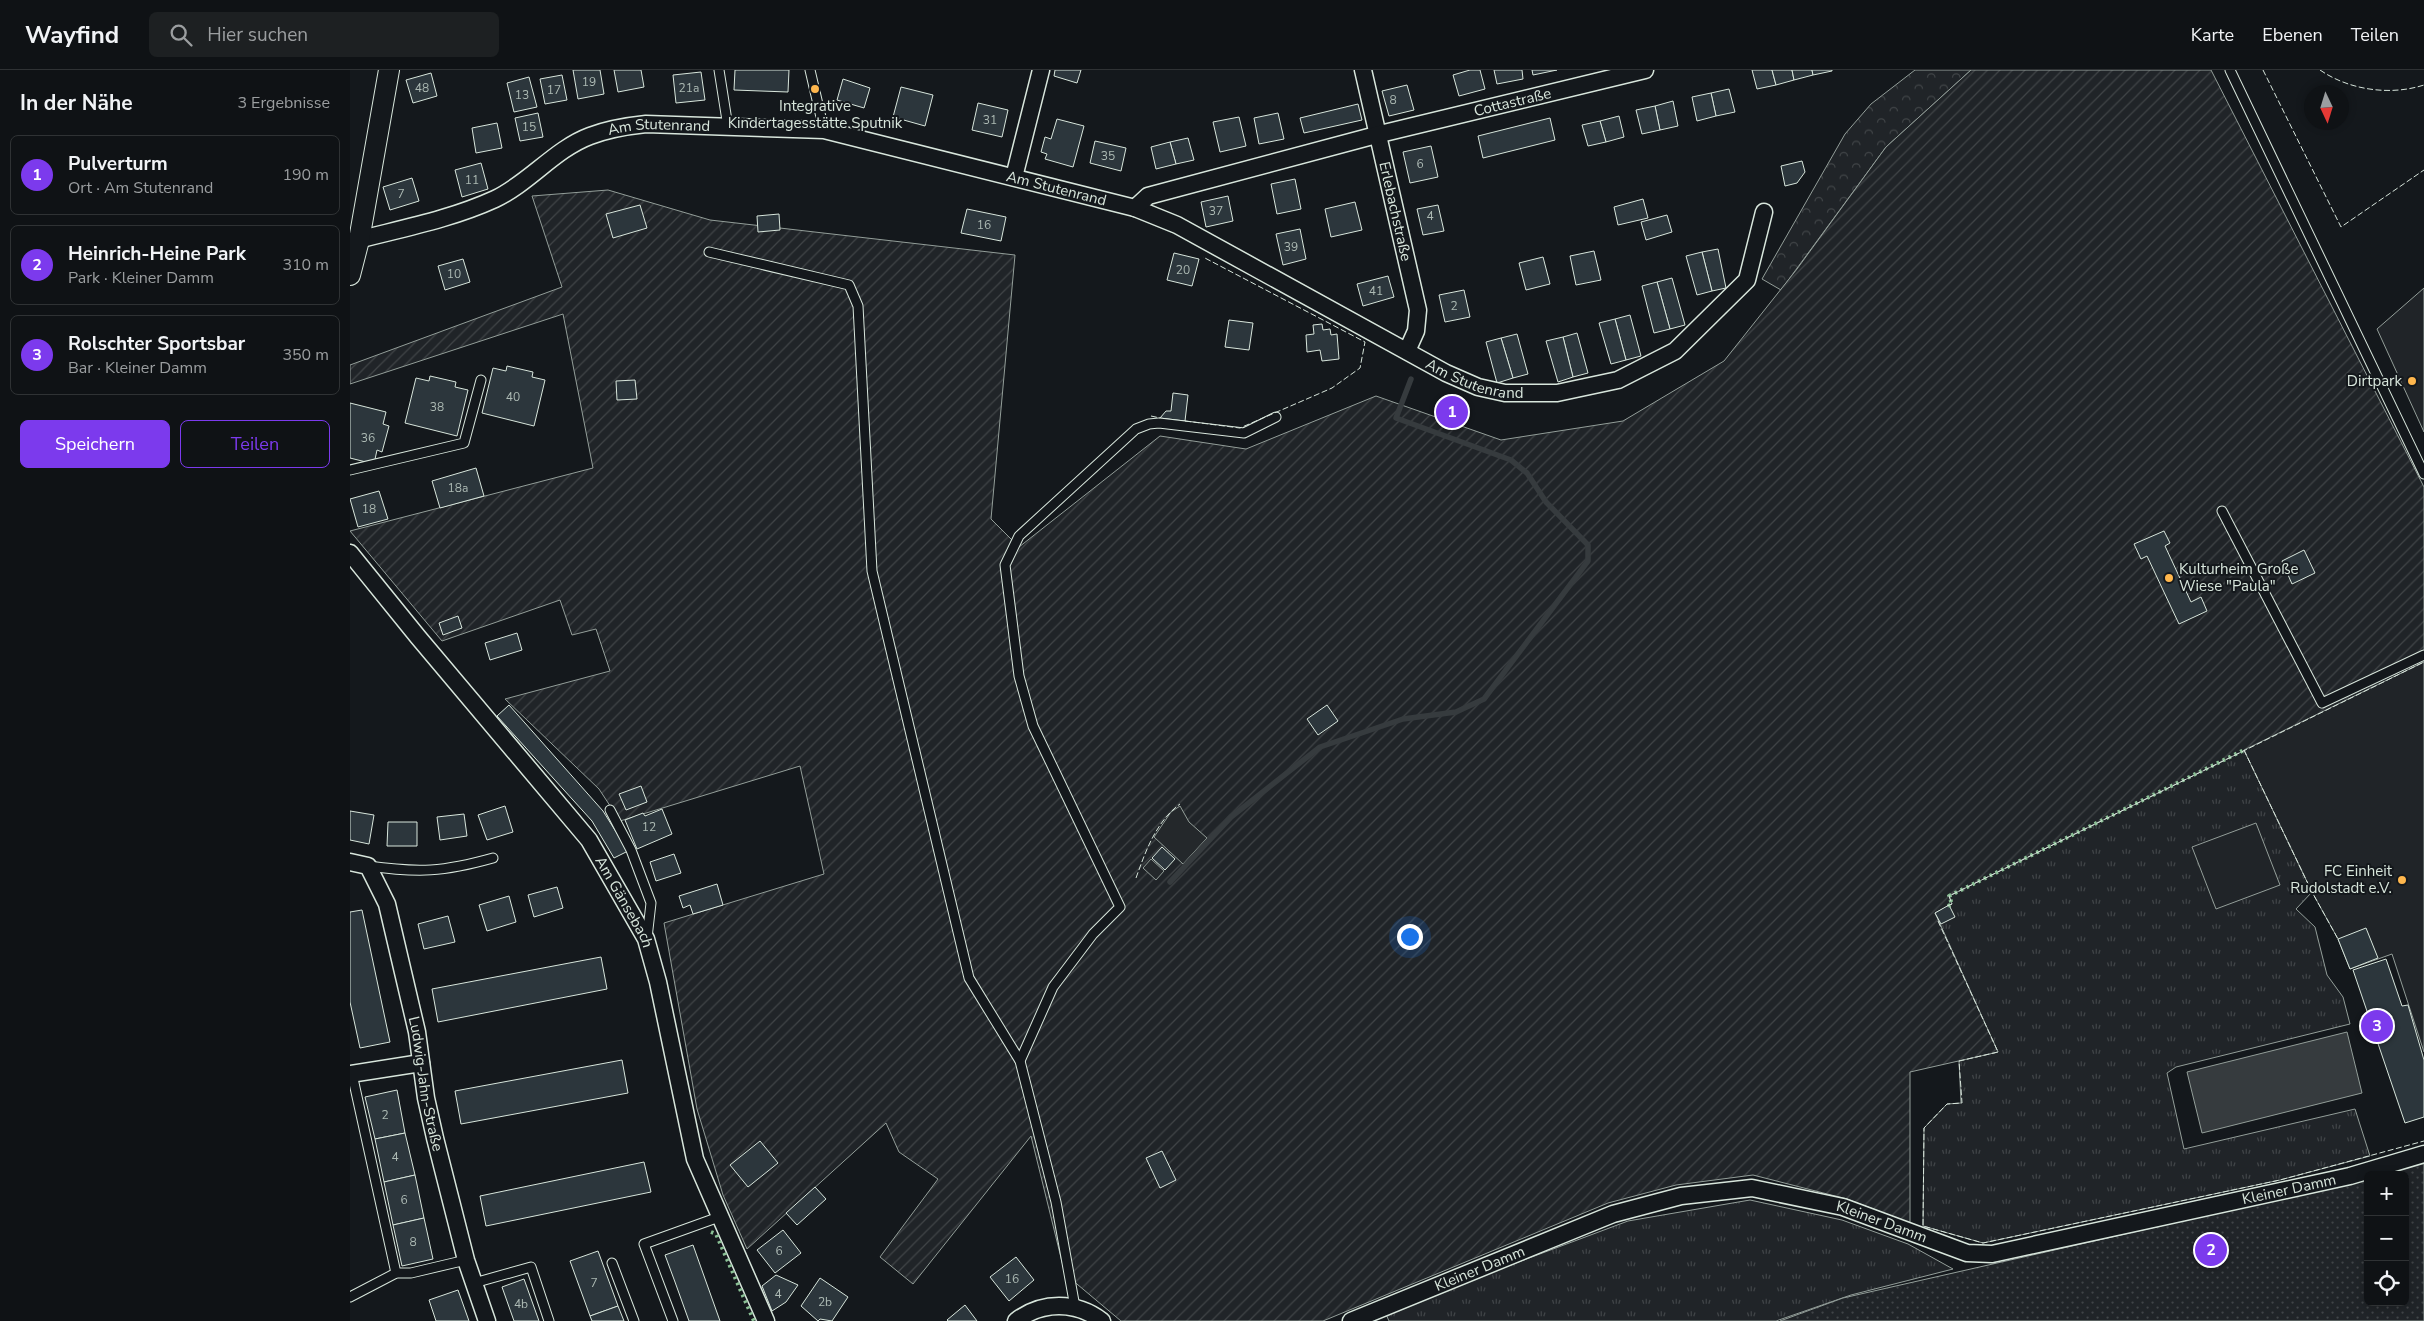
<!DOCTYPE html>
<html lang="de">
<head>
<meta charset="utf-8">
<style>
  :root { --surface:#0f1215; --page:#1d2022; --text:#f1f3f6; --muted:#9b9ea0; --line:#2f3234; --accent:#7c3aed }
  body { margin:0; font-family:"Nunito Sans",sans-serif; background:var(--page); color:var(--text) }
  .controls { position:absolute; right:15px; bottom:15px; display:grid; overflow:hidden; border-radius:8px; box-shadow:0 2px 8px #0003 }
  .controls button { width:45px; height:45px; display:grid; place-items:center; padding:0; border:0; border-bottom:1px solid var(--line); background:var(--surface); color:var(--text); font:25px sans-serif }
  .compass { position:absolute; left:1954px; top:15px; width:45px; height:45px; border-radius:50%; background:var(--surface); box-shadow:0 2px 8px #0003; rotate:176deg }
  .you { position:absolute; left:1059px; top:866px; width:18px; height:18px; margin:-12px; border:4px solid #fff; border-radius:50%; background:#1a73e8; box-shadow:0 0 0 8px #1a73e833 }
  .badge { display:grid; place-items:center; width:32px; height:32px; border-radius:50%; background:var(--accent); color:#fff; font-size:16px; font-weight:700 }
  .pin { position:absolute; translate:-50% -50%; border:2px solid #fff; box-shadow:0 1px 5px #0006 }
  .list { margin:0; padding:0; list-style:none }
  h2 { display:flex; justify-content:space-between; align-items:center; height:65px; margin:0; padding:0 20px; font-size:21px }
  h2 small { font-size:16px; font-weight:400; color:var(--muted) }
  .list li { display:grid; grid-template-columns:32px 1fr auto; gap:15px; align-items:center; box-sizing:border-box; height:80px; margin:0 10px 10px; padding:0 10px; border:1px solid var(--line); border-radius:8px }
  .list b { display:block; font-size:19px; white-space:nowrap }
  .list p { margin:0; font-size:16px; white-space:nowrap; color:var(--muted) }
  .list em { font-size:16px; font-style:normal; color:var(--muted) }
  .actions { display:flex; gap:10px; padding:15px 20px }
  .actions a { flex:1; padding:11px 0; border:1px solid var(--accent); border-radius:8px; text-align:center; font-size:18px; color:var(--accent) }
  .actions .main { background:var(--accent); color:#fff }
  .icon { flex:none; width:28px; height:28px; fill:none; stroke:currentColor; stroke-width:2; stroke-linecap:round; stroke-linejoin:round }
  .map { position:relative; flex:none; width:2074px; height:1251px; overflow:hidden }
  header { display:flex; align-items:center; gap:30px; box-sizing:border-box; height:70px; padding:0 25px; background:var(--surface); border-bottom:1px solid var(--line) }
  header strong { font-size:24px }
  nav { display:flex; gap:28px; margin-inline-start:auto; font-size:18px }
  .search { width:350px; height:45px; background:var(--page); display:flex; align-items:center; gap:12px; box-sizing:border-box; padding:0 18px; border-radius:8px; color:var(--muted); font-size:19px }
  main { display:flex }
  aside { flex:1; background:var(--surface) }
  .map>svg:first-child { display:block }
</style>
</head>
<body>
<header>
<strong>Wayfind</strong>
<div class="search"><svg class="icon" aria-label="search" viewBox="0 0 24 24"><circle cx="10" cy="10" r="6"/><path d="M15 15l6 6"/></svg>Hier suchen</div>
<nav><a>Karte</a><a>Ebenen</a><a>Teilen</a></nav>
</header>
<main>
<aside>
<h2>In der Nähe<small>3 Ergebnisse</small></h2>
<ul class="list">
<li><span class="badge">1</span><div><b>Pulverturm</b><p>Ort · Am Stutenrand</p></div><em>190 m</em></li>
<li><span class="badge">2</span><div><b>Heinrich-Heine Park</b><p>Park · Kleiner Damm</p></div><em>310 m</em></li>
<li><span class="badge">3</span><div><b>Rolschter Sportsbar</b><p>Bar · Kleiner Damm</p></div><em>350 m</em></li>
</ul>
<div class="actions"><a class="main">Speichern</a><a>Teilen</a></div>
</aside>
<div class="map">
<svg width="2074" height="1251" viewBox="0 0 2074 1251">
  <defs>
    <pattern id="grass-tufts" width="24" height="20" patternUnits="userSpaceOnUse" patternTransform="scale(1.25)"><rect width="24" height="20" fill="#202428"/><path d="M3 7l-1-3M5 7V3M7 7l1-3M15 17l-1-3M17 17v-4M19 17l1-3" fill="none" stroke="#404447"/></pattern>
    <pattern id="forest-crowns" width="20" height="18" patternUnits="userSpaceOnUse" patternTransform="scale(1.25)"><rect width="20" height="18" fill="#202428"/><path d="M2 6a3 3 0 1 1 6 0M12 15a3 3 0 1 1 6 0" fill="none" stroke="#404447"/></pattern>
    <pattern id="park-dots" width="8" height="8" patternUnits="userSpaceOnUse" patternTransform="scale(1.25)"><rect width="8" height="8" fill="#202428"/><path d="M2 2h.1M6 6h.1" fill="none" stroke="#404447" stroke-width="1.8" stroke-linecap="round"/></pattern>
    <pattern id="garden-furrows" width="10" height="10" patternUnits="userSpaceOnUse" patternTransform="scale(1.25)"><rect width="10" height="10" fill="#202428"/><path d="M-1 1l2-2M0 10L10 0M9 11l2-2" fill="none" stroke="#404447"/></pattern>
  </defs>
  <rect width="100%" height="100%" fill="#14181c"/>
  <g fill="url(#grass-tufts)" stroke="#939e99">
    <path d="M1894 680 1962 822 1946 839 1965 857 1977 905 1993 927 2000 954 1826 997 1817 1003 1834 1079 2005 1039 2020 1086 1930 1110 1633 1173 1573 1156 1574 1058 1597 1034 1611 1033 1609 991 1648 982 1585 843 1599 826Z"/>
    <path d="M1400 1130 1492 1150 1558 1174 1603 1199 1501 1225 1426 1251H1039L1035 1242 1278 1151Z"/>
  </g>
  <path fill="url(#forest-crowns)" stroke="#939e99" d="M1565 0H1621L1536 77 1431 220 1412 209 1495 64 1521 34Z"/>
  <path fill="url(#park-dots)" stroke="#939e99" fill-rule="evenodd" d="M2074 1090V1251H1430L1493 1228 1916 1132ZM2018 1105H2055V1232H2018Z"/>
  <path fill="url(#garden-furrows)" stroke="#939e99" d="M1621 0H1861L2074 417V592L1599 826 1602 834 1585 843 1648 982 1560 1002V1153L1497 1129 1403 1105 1326 1115 1258 1133 973 1251H771L715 1204 681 1066 563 1214 530 1187 588 1109 549 1082 536 1053 397 1179 373 1125 347 1039 314 853 474 804 450 696 270 751 249 719 155 629 260 601 246 559 222 565 210 530 92 571 0 461 243 398 213 244 0 314V295L212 217 182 126 258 120 360 150 665 185 641 449 669 477 810 366 896 379 1026 326 1151 370 1273 351 1374 291 1447 199 1536 77Z"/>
  <g fill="#202428" stroke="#939e99">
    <path d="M2074 218V362L2027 259Z"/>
    <path d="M2074 592V982L2042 884 2000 899 1988 869 1962 822 1894 680Z"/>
    <path d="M1906 753 1930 815 1866 839 1842 777Z"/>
  </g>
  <g fill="#24282b" stroke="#939e99">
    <path d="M830 736 839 752 857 768 833 794 804 767 821 742Z"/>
    <path d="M801 789 814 801 806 810 793 798Z"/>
  </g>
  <path fill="#363b3e" stroke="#939e99" d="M1997 962 2012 1023 1852 1063 1837 1002Z"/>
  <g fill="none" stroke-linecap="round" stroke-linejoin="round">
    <path stroke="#363b3e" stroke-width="5.5" d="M820 812 881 747 970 677 1053 649 1106 642 1134 629 1238 491V475L1196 432 1177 403 1161 390 1046 348 1061 309"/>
  </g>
  <g fill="#2c363c" stroke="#d8e6dc">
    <path d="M223 0H250L254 24 228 29Z"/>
    <path d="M264 0H291L294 17 268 22Z"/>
    <path d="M385 0H439L438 22 384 20Z"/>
    <path d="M705 0H731L727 13 704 6Z"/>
    <path d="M1120 0H1130L1135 19 1109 26 1103 5Z"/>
    <path d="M1144 0H1172L1173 9 1147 14Z"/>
    <path d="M1182 0H1207L1183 5Z"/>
    <path d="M1402 0H1422L1426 15 1407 19Z"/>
    <path d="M1422 0H1442L1444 10 1426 15Z"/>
    <path d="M1442 0H1462L1463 5 1444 10Z"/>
    <path d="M1462 0H1482V1L1463 5Z"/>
    <path d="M351 2 355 30 326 33 323 5Z"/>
    <path d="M81 3 87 26 63 33 56 10Z"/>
    <path d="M212 5 217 30 195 34 190 9Z"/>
    <path d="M179 7 187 37 164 42 157 13Z"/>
    <path d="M493 9 520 18 514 38 487 30Z"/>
    <path d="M1057 15 1064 40 1039 46 1032 21Z"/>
    <path d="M551 17 583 25 575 56 543 47Z"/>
    <path d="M1379 19 1385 42 1366 46 1361 23Z"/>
    <path d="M1361 23 1366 46 1347 51 1342 27Z"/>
    <path d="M1323 31 1328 56 1310 60 1305 36Z"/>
    <path d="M628 33 658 40 652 67 622 60Z"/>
    <path d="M1008 34 1012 50 954 63 950 48Z"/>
    <path d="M1305 36 1310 60 1292 64 1286 40Z"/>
    <path d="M188 43 193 67 170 71 165 48Z"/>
    <path d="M928 43 934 69 909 74 904 48Z"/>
    <path d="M1269 46 1274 67 1256 72 1250 51Z"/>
    <path d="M889 47 896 76 870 82 863 52Z"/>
    <path d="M1200 48 1205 70 1133 88 1128 66Z"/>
    <path d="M707 49 734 56 723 97 695 89 697 84 691 82 695 67 701 69Z"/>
    <path d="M1250 51 1256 72 1238 76 1232 55Z"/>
    <path d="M147 53 152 78 126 83 122 58Z"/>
    <path d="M838 68 844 90 826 94 820 72Z"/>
    <path d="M745 71 776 78 771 101 740 93Z"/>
    <path d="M820 72 826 94 806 99 801 77Z"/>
    <path d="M1081 76 1088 107 1060 113 1053 82Z"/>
    <path d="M1452 91 1455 102 1447 113 1435 116 1431 96Z"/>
    <path d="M131 93 138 119 112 127 105 100Z"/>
    <path d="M62 108 69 131 40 140 33 117Z"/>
    <path d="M945 109 951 139 927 144 921 114Z"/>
    <path d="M878 126 883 151 856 157 851 132Z"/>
    <path d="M1293 129 1298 148 1268 155 1264 137Z"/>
    <path d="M1005 132 1012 160 981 167 975 139Z"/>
    <path d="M290 135 297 158 263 168 256 144Z"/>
    <path d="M1088 135 1094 161 1073 165 1067 139Z"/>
    <path d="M617 139 656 147 651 171 611 163Z"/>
    <path d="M429 144 430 160 408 162 407 146Z"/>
    <path d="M1317 145 1322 162 1296 170 1291 152Z"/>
    <path d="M950 159 956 189 933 195 926 164Z"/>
    <path d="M1368 179 1376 218 1362 221 1352 182Z"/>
    <path d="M1244 181 1251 210 1226 215 1220 186Z"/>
    <path d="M1352 182 1362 221 1347 225 1336 186Z"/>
    <path d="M824 183 849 189 842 216 817 210Z"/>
    <path d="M1193 187 1200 214 1176 220 1169 193Z"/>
    <path d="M113 189 120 212 95 220 88 196Z"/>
    <path d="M1038 206 1044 227 1013 236 1007 214Z"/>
    <path d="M1322 208 1335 255 1320 259 1307 212Z"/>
    <path d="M1307 212 1320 259 1304 263 1292 216Z"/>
    <path d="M1114 220 1120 247 1095 252 1089 225Z"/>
    <path d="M1280 245 1291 286 1276 290 1265 249Z"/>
    <path d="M1265 249 1276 290 1261 294 1249 253Z"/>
    <path d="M879 250 903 253 899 280 875 277Z"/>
    <path d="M972 254 973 260 980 259 981 265 987 264 989 289 972 291 970 280 957 282 956 265 964 264 963 255Z"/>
    <path d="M1227 263 1238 303 1223 307 1213 267Z"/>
    <path d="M1167 264 1178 304 1163 308 1151 268Z"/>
    <path d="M1213 267 1223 307 1208 312 1196 271Z"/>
    <path d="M1151 268 1163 308 1147 313 1136 272Z"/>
    <path d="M157 296 183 302 182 307 195 310 184 356 132 343 143 298 156 301Z"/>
    <path d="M80 306 106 312 105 317 118 320 107 366 55 353 66 308 79 311Z"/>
    <path d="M285 310 287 329 267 330 266 311Z"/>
    <path d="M823 323 838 325 835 351 810 348 816 341H821Z"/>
    <path d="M1097 332 1112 336 1107 352 1092 347Z"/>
    <path d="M0 333 36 342 33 354 39 356 32 382 27 380 24 394 0 388Z"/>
    <path d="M126 398 134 426 90 438 82 411Z"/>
    <path d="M29 421 38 449 8 457 0 429Z"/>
    <path d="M1814 461 1820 473 1815 476 1841 532 1851 527 1857 541 1829 554 1797 486 1791 489 1784 474Z"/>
    <path d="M1954 480 1965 503 1942 514 1932 491Z"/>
    <path d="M108 546 112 558 93 565 89 553Z"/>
    <path d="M167 563 172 580 140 590 135 573Z"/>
    <path d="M159 635 253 741 278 781 264 788 242 751 147 646Z"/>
    <path d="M977 635 988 651 968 665 957 649Z"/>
    <path d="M291 716 297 732 276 740 269 724Z"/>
    <path d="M155 736 163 762 137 770 128 745Z"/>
    <path d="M312 739 322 764 287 779 275 750 293 743 295 746Z"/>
    <path d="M0 741 24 745 19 774 0 770Z"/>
    <path d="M114 744 117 766 90 770 87 747Z"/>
    <path d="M38 752H67V776H37Z"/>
    <path d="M812 777 825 789 815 800 802 788Z"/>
    <path d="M324 784 331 803 306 811 300 792Z"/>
    <path d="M367 814 373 835 343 844 340 835 333 838 329 826Z"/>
    <path d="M207 817 213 838 184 847 178 825Z"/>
    <path d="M159 826 166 852 137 861 129 835Z"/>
    <path d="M1599 835 1605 847 1591 854 1585 843Z"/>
    <path d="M12 840 40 972 10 978 0 932V842Z"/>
    <path d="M98 846 105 872 74 879 68 854Z"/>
    <path d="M2016 858 2028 888 2000 899 1988 869Z"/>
    <path d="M251 887 257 919 88 952 82 919Z"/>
    <path d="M2036 889 2052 936 2058 935 2074 990V1047L2055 1053 2003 900Z"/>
    <path d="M272 990 278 1023 111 1054 105 1021Z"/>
    <path d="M47 1020 55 1063 25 1069 15 1027Z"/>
    <path d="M55 1063 65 1105 34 1112 25 1069Z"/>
    <path d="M410 1071 428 1093 398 1117 380 1095Z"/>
    <path d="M812 1081 826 1110 810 1118 796 1088Z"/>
    <path d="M294 1092 301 1122 136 1156 130 1126Z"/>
    <path d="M65 1105 74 1148 43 1155 34 1112Z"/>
    <path d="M465 1117 476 1129 447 1155 436 1143Z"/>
    <path d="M74 1148 83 1189 52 1196 43 1155Z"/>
    <path d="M433 1160 451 1183 425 1203 407 1180Z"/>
    <path d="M343 1175 370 1251H339L325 1212 315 1185Z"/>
    <path d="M248 1181 268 1236 240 1246 220 1191Z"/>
    <path d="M666 1187 684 1210 659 1231 640 1207Z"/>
    <path d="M426 1205 448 1215 436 1232 422 1241 412 1216Z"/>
    <path d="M470 1208 498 1227 482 1251 470 1249 468 1251 451 1236Z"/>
    <path d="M174 1209 189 1251H164L152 1217Z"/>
    <path d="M108 1220 119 1251H86L79 1230Z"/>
    <path d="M615 1235 627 1251H598L597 1250Z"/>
    <path d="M268 1236 274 1251H242L240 1246Z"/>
  </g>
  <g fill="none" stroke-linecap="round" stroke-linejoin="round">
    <g stroke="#d8e6dc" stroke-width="11">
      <g id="service">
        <path d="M369 0 378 57"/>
        <path d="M460 0 474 60"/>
        <path d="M1880 0 2074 404"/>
        <path d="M359 182 499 215 508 236 522 501 619 908 670 991 706 1132 725 1237"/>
        <path d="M0 400 114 373 131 310"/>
        <path d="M1872 441 1972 633 2074 585"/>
        <path d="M260 740 281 780 301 833 297 868"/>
        <path d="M18 796C69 803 93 802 143 788"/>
        <path d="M670 991 703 917 743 864 770 837 683 656 669 606 655 495 669 466 786 359 799 354 809 353 894 363 926 347"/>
        <path d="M2 1004 46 1203"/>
        <path d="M262 1193 284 1251"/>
        <path d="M124 1213 181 1197 199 1251"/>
        <path d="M0 1227 46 1203H61L116 1190"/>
        <path d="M323 1251 294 1174 369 1147"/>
      </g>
    </g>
    <g stroke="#d8e6dc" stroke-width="19">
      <g id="minor">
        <path id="s1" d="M1013 0 1068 240 1066 261 1057 281"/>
        <path d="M664 107 691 0"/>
        <path id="s2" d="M785 138 827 155 1096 303 1128 317 1155 323H1207L1268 310 1325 281 1397 210 1414 142"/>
        <path id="s3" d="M0 172C49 159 99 150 145 129 179 113 205 79 240 66 258 59 277 56 296 54L474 60 785 138 798 126 1030 64 1295 0"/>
        <path id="s4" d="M0 483 68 567 239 770 296 869 308 912 345 1089 416 1251"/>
        <path id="s5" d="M0 792 18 796 37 834 67 962 76 1028 85 1068 116 1190 137 1251"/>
        <path d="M0 1004 71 993"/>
        <path d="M666 1251C692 1231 726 1231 752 1251"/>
        <path id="s6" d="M1001 1251 1263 1144 1331 1126 1402 1118 1493 1137 1617 1183 1642 1184 2000 1106 2074 1084"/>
      </g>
    </g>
    <g stroke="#d8e6dc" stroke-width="22">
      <path id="tertiary" d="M0 205 9 170 39 0"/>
    </g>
    <use href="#service" stroke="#14181c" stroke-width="9"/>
    <use href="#minor" stroke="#14181c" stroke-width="16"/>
    <use href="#tertiary" stroke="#14181c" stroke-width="20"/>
    <g stroke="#8ac095" stroke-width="4" stroke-dasharray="2.5 4" stroke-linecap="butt">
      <path d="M1598 836 1602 834 1599 826 1894 680"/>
      <path d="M361 1162 366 1164 404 1251"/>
    </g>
    <g stroke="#d8e6dc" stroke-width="1" stroke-dasharray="6 2.5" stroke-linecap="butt">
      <path d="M1913 0 1991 157 2074 100"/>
      <path d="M1970 0C1999 20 2040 26 2074 15"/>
      <path d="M801 346 810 348"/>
      <path d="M835 351 890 358 982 318 1010 298 1015 272 853 187"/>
      <path d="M1894 680 1962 822 1988 869"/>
      <path d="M786 808C796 780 806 752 830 734"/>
      <path d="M1597 836 1602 834 1599 826 2074 592"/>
      <path d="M1588 851 1648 982 1609 991 1612 1033 1597 1034 1574 1058 1573 1156 1633 1173 1930 1110 2074 1071"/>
    </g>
  </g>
  <g fill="#ffb74d" stroke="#14181c" stroke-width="2">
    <circle cx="465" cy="19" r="5"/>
    <circle cx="2062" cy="311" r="5"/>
    <circle cx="1819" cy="508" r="5"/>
    <circle cx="2052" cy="810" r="5"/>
  </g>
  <g text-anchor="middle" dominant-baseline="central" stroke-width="4" stroke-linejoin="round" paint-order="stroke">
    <g font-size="12" fill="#adbab4">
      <text x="239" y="12">19</text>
      <text x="72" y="18">48</text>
      <text x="339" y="18">21a</text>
      <text x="204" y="20">17</text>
      <text x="172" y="25">13</text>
      <text x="1043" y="30">8</text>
      <text x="640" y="50">31</text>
      <text x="179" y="57">15</text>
      <text x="758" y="86">35</text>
      <text x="1070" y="94">6</text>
      <text x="122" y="110">11</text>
      <text x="51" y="124">7</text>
      <text x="866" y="141">37</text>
      <text x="1080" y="146">4</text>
      <text x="634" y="155">16</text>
      <text x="941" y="177">39</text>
      <text x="833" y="200">20</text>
      <text x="104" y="204">10</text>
      <text x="1026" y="221">41</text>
      <text x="1104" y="236">2</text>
      <text x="163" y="327">40</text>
      <text x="87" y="337">38</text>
      <text x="18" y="368">36</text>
      <text x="108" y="418">18a</text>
      <text x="19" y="439">18</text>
      <text x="299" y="757">12</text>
      <text x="35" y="1045">2</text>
      <text x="45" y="1087">4</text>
      <text x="54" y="1130">6</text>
      <text x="63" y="1172">8</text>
      <text x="429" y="1181">6</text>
      <text x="662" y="1209">16</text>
      <text x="244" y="1213">7</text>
      <text x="428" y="1224">4</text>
      <text x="475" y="1232">2b</text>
      <text x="171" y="1234">4b</text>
    </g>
    <g font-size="15" fill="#d8e6dc" stroke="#14181c">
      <text stroke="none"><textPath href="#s3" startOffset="1216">Cottastraße</textPath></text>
      <text stroke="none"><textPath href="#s3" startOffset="336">Am Stutenrand</textPath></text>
      <text stroke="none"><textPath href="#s3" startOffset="741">Am Stutenrand</textPath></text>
      <text stroke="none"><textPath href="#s1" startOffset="145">Erlebachstraße</textPath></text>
      <text stroke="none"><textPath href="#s2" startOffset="382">Am Stutenrand</textPath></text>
      <text stroke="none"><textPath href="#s4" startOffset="445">Am Gänsebach</textPath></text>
      <text stroke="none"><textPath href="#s5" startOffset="245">Ludwig-Jahn-Straße</textPath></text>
      <text stroke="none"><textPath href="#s6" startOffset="979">Kleiner Damm</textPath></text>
      <text stroke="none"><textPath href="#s6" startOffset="559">Kleiner Damm</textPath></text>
      <text stroke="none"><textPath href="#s6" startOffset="139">Kleiner Damm</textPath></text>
    </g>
    <g font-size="15" fill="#d8e6dc" stroke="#14181c" text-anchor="end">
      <text x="465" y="36" text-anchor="middle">Integrative<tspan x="465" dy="17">Kindertagesstätte Sputnik</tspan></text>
      <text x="2052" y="311">Dirtpark</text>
      <text x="1829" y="499" text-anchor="start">Kulturheim Große<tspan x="1829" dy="17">Wiese "Paula"</tspan></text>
      <text x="2042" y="801">FC Einheit<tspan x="2042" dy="17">Rudolstadt e.V.</tspan></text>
    </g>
  </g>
</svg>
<div class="controls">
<button>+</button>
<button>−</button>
<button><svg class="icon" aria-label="locate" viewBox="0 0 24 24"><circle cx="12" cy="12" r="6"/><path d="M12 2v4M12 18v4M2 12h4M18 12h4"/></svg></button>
</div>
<svg class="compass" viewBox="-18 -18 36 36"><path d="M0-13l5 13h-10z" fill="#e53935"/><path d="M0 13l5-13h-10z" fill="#9b9ea0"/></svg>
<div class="you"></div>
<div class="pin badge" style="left:1102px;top:342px">1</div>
<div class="pin badge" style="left:1861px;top:1180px">2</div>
<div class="pin badge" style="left:2027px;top:956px">3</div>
</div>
</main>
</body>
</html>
